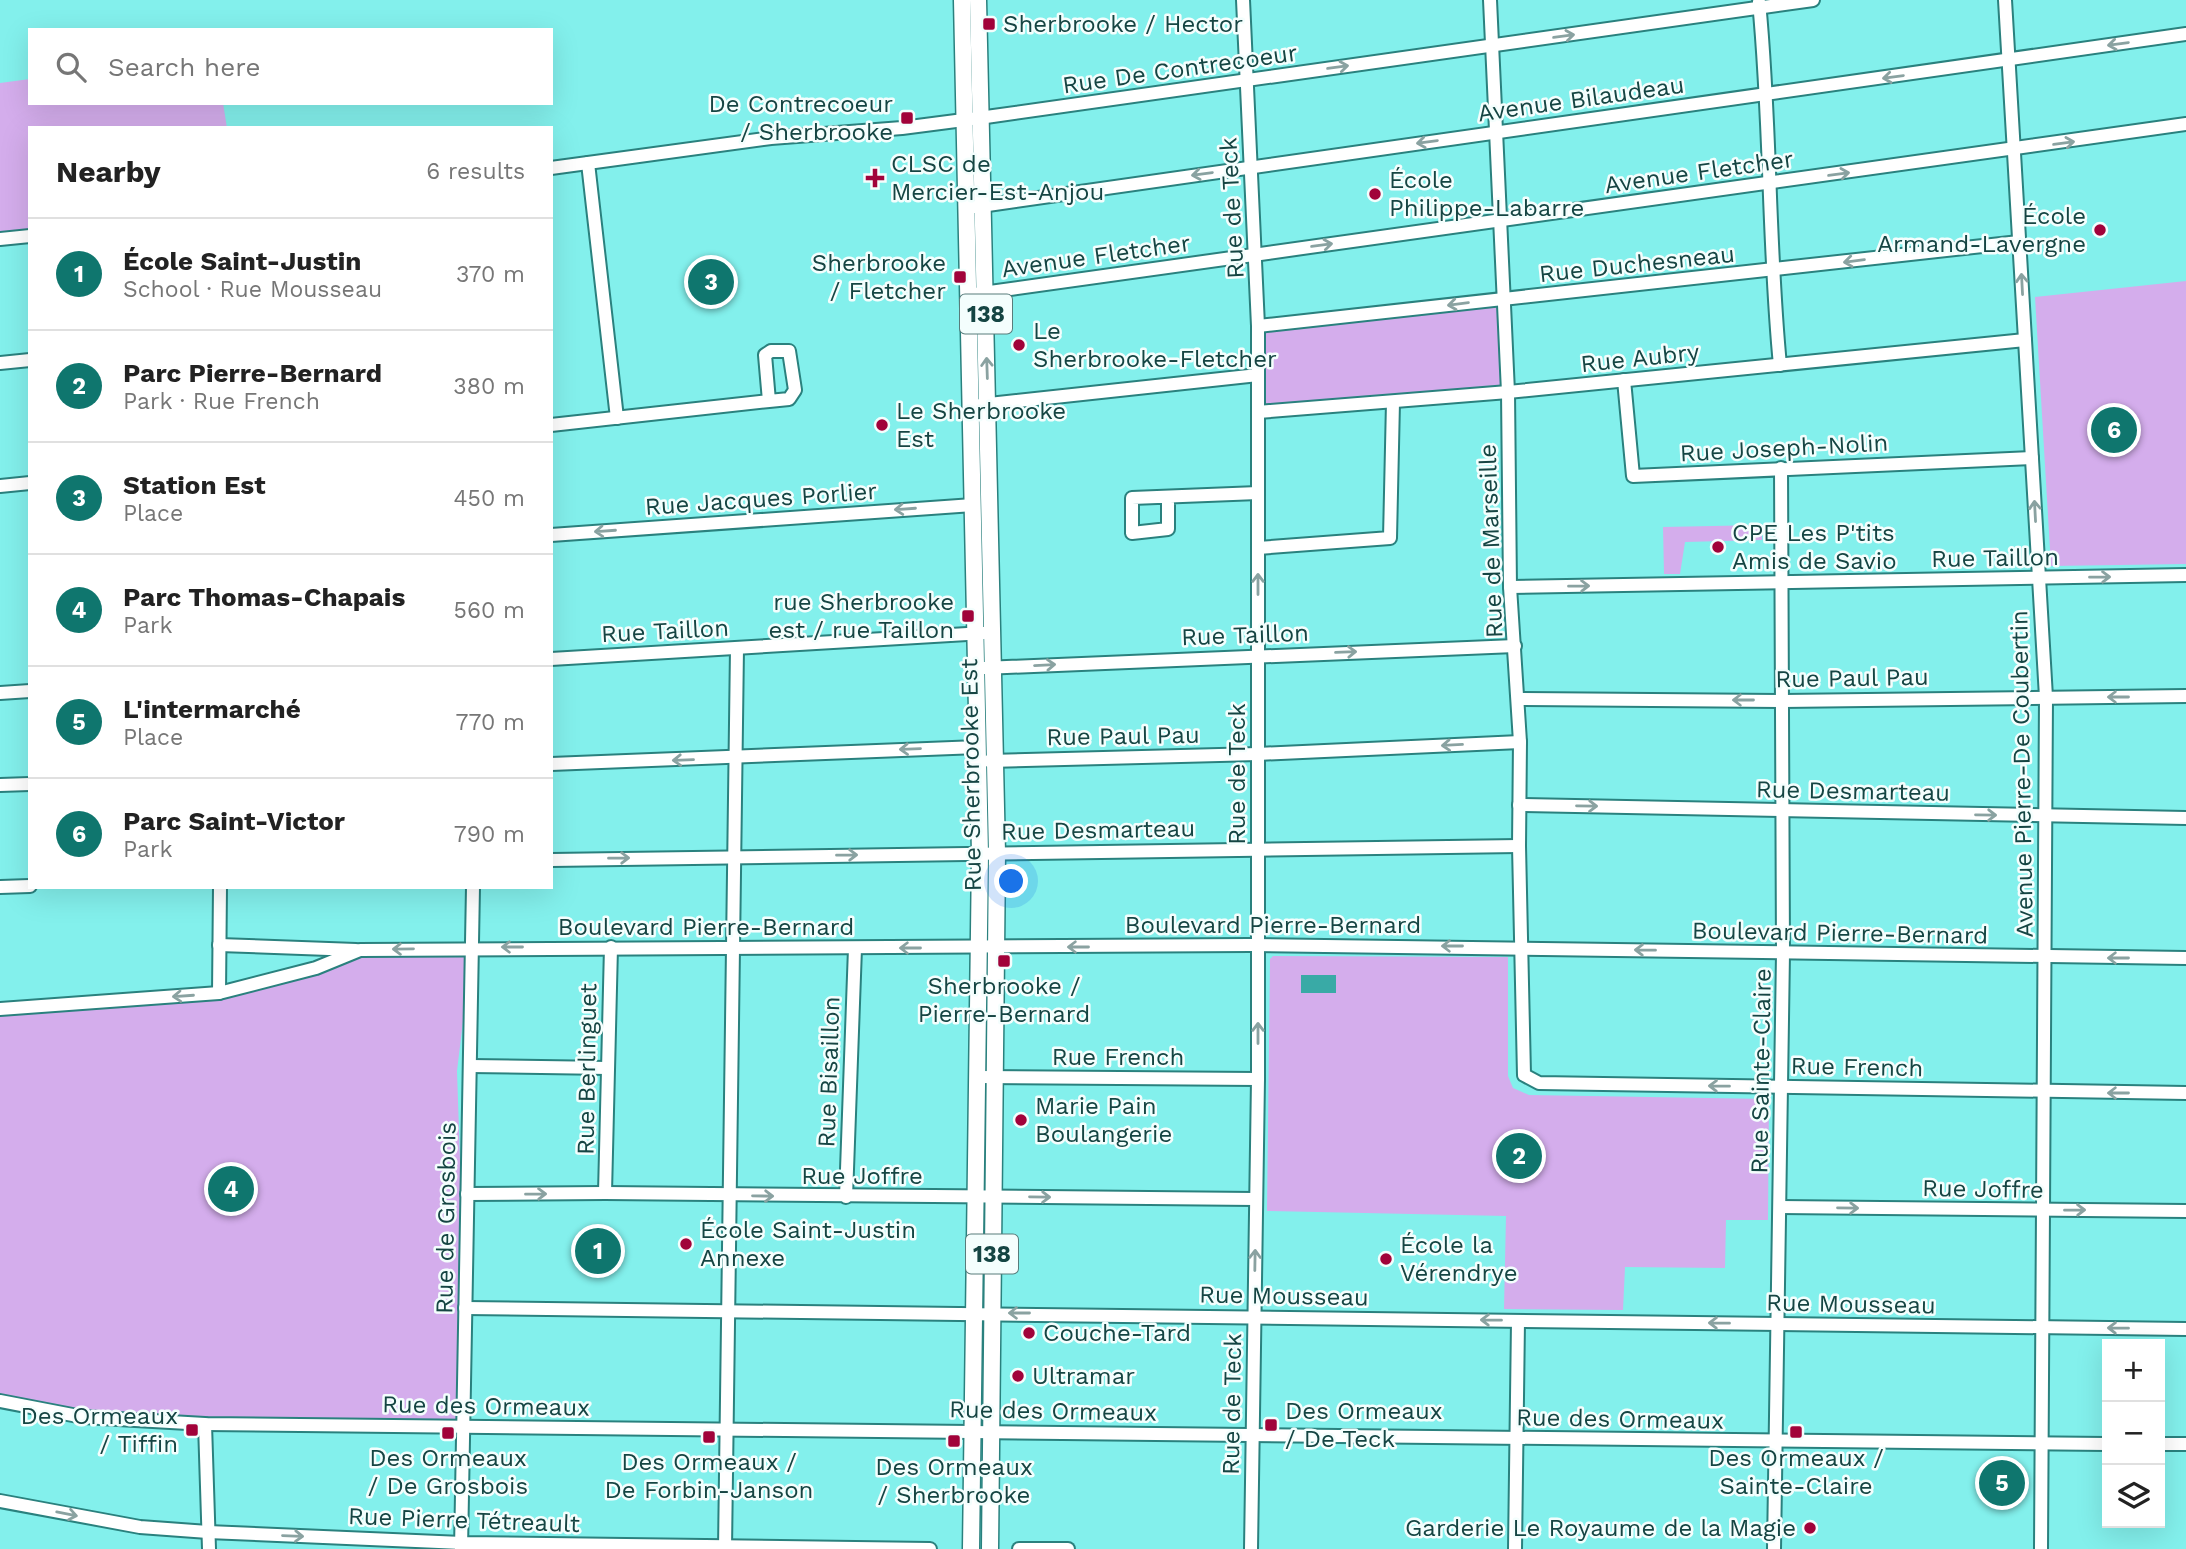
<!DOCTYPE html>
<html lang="en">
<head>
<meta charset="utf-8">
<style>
  :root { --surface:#fff; --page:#f2f2f2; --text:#222; --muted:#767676; --line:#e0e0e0; --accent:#0f766e }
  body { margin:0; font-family:"Work Sans",sans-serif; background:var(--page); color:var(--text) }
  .controls { position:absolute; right:21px; bottom:21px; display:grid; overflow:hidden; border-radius:0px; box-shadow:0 7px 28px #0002 }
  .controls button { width:63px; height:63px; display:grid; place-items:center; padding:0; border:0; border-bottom:2px solid var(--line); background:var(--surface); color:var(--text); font:35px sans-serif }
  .you { position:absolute; left:1012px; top:882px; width:24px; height:24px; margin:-18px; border:5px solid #fff; border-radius:50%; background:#1a73e8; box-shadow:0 0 0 10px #1a73e833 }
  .badge { display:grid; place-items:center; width:46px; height:46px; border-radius:50%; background:var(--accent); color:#fff; font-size:23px; font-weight:700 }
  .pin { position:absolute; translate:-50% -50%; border:4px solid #fff; box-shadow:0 2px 7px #0006 }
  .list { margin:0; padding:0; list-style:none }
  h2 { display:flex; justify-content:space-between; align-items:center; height:91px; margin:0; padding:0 28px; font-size:30px }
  h2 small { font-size:23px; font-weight:400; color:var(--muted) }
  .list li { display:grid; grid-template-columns:46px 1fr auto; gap:21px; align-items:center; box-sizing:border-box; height:112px; padding:0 28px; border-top:2px solid var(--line) }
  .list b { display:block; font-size:26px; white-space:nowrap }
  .list p { margin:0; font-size:23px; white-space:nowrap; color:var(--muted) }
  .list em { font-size:23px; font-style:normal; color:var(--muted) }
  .icon { flex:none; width:38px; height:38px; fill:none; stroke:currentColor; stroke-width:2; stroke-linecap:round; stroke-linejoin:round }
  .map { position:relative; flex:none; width:2186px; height:1549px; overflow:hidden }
  .search { position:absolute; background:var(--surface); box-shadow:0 7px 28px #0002; left:28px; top:28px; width:525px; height:77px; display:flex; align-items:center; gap:18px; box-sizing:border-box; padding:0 24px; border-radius:0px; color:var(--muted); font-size:26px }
  .panel { position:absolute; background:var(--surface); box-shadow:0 7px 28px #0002; left:28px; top:126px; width:525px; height:763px; border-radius:0px }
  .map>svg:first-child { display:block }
</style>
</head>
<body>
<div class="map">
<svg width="2186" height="1549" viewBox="0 0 2186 1549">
  <rect width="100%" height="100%" fill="#83f0ec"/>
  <g fill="#d4adec">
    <path d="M30 79V103H223L227 128H30V236L0 239V83Z"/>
    <path d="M2186 281V564L2051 566 2035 297Z"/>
    <path d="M1503 299 1508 392 1258 412V326Z"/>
    <path d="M1762 525V540L1685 542 1680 574H1664L1663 527Z"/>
    <path d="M472 947 457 1071 465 1308 464 1427 83 1417 0 1402V1009L219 993 360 950Z"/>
    <path d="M1273 956 1508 957V1076L1513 1088 1529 1095 1769 1099 1768 1220H1726L1725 1268 1625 1267 1623 1310 1504 1309 1506 1216 1267 1211 1270 959Z"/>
  </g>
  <rect fill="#39aaa6" x="1301" y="975" width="35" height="18"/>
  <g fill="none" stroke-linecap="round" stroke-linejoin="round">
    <g stroke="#2a817e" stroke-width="16">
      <g id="minor">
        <path d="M1243 0 1258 326V1079L1251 1549"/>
        <path d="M1490 0 1508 392 1510 587 1520 742 1519 846 1524 1075 1539 1083 2186 1093"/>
        <path d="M2005 0 2046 697 2041 1549"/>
        <path d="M1759 2C1771 123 1768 244 1780 365"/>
        <path d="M588 163 617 418"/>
        <path d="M551 168 771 138 902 128 979 118 1813 0"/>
        <path d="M974 207 2186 34"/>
        <path d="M0 239 30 236"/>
        <path d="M968 295 2186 124"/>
        <path d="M1258 326 2019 242"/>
        <path d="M0 363 30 360"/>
        <path d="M1624 380 1633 476 2032 458"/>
        <path d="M980 405 1258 375"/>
        <path d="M1258 412 1508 392 2025 340"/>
        <path d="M551 425 769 401 789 399 795 390 789 351H771L765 355 769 401"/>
        <path d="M0 486 30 483"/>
        <path d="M1168 497V529L1132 533V498L1258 493"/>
        <path d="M551 535 973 505"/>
        <path d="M1258 548 1390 538 1393 402"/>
        <path d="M1510 587 2186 575"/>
        <path d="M551 659 984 633"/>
        <path d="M984 668 1515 646"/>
        <path d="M0 693 30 691"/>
        <path d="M1519 699 1783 701 2186 696"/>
        <path d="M989 761 1258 754 1520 742"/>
        <path d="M551 764 978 747"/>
        <path d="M0 785 30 784"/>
        <path d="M1519 805 2186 818"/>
        <path d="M551 860 1519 846"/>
        <path d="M0 887 30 886"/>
        <path d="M219 945 356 950"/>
        <path d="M219 993 220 887"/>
        <path d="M0 1009 219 993 316 968 360 950 1250 945 2186 958"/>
        <path d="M470 1066 608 1068"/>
        <path d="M977 1077 1258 1079"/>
        <path d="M605 1193 611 947"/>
        <path d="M467 1194 605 1193 1255 1199"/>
        <path d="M846 1197 855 948"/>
        <path d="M1780 1207 2186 1211"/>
        <path d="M465 1308 2186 1329"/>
        <path d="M0 1401 83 1417 205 1424 2107 1444"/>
        <path d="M205 1424 209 1549"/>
        <path d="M2160 1444H2186"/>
        <path d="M0 1501 140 1527 208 1532 462 1543 930 1549"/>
        <path d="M461 1549 473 887"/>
        <path d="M725 1549 737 648"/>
        <path d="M1019 1549H1068"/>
        <path d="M1515 1549 1518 1321"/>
        <path d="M1774 1549 1783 953 1781 468"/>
      </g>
    </g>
    <g stroke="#2a817e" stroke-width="19">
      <g id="major">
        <path d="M962 0 980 854 971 1549"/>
        <path d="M978 0 997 853 990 1549"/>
      </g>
    </g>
    <use href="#minor" stroke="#fff" stroke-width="12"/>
    <use href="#major" stroke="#fff" stroke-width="16"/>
  </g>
  <defs><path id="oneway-shaft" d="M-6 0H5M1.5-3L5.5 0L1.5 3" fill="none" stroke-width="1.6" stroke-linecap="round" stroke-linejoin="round" transform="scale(1.75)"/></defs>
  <g stroke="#8aa2a1">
    <use href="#oneway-shaft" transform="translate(1564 36) rotate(-8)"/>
    <use href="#oneway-shaft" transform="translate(2118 44) rotate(172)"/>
    <use href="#oneway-shaft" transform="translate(1338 67) rotate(-8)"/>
    <use href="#oneway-shaft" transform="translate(1893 77) rotate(172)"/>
    <use href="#oneway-shaft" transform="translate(1427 142) rotate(172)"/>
    <use href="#oneway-shaft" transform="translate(2064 143) rotate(-8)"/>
    <use href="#oneway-shaft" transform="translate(1202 174) rotate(172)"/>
    <use href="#oneway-shaft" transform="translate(1839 174) rotate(-8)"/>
    <use href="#oneway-shaft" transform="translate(1322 245) rotate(-8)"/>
    <use href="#oneway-shaft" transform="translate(1854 261) rotate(173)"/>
    <use href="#oneway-shaft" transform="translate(2022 284) rotate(-93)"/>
    <use href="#oneway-shaft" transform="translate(1458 304) rotate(173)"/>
    <use href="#oneway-shaft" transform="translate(987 368) rotate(-92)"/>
    <use href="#oneway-shaft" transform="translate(905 509) rotate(176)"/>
    <use href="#oneway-shaft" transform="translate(2035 511) rotate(-93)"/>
    <use href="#oneway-shaft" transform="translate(605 531) rotate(176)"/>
    <use href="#oneway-shaft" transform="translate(2100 577) rotate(-1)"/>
    <use href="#oneway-shaft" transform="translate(1258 584) rotate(-90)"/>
    <use href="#oneway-shaft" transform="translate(1579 586) rotate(-1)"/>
    <use href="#oneway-shaft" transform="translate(1346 652) rotate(-2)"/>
    <use href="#oneway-shaft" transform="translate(1045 665) rotate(-3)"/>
    <use href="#oneway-shaft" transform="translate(2118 697) rotate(180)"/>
    <use href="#oneway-shaft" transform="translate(1743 700) rotate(-180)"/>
    <use href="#oneway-shaft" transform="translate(1452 745) rotate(177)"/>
    <use href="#oneway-shaft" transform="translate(910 749) rotate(178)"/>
    <use href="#oneway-shaft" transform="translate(683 760) rotate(178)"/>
    <use href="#oneway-shaft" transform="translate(1587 806) rotate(1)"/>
    <use href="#oneway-shaft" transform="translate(1986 815) rotate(1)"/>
    <use href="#oneway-shaft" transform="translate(847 855) rotate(-1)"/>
    <use href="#oneway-shaft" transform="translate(619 858) rotate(-1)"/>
    <use href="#oneway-shaft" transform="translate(1452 946) rotate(-180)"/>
    <use href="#oneway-shaft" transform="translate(512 947) rotate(180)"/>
    <use href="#oneway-shaft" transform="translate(1078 947) rotate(180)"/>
    <use href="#oneway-shaft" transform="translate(910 948) rotate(180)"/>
    <use href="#oneway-shaft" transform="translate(403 949) rotate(179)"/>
    <use href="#oneway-shaft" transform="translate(1645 950) rotate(-179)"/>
    <use href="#oneway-shaft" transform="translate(2118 958) rotate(-180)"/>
    <use href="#oneway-shaft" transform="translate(183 996) rotate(176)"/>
    <use href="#oneway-shaft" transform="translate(1258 1033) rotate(-90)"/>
    <use href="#oneway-shaft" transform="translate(1719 1086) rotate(-179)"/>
    <use href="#oneway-shaft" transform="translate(2118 1093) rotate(180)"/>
    <use href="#oneway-shaft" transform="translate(536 1194) rotate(-1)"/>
    <use href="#oneway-shaft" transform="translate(763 1196) rotate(1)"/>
    <use href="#oneway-shaft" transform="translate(1040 1197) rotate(1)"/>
    <use href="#oneway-shaft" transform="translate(1848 1208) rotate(1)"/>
    <use href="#oneway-shaft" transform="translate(2075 1210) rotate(-1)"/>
    <use href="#oneway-shaft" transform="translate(1255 1260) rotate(-89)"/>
    <use href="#oneway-shaft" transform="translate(1019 1313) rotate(-180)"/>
    <use href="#oneway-shaft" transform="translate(1491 1320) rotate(-179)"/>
    <use href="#oneway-shaft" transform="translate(1719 1323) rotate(-179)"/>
    <use href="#oneway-shaft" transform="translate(2118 1328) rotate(-179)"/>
    <use href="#oneway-shaft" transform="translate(67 1514) rotate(11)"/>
    <use href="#oneway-shaft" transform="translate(293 1536) rotate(2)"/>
  </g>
  <g fill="#a1033a" stroke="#f4fefd" stroke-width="2.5">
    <rect x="982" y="17" width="14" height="14" rx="3.5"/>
    <rect x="900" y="111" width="14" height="14" rx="3.5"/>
    <path d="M871.5 167.5h7v7h7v7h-7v7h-7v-7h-7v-7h7z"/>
    <circle cx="1375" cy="194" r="7"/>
    <circle cx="2100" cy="230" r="7"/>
    <rect x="953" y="270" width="14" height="14" rx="3.5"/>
    <circle cx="1019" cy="345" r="7"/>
    <circle cx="882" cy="425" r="7"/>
    <circle cx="1718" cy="547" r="7"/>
    <rect x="961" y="609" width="14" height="14" rx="3.5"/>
    <rect x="997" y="954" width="14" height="14" rx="3.5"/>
    <circle cx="1021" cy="1120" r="7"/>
    <circle cx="686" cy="1244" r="7"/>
    <circle cx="1386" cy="1259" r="7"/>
    <circle cx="1029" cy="1333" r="7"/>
    <circle cx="1018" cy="1376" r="7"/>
    <rect x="1264" y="1418" width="14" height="14" rx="3.5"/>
    <rect x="185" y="1423" width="14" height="14" rx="3.5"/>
    <rect x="1789" y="1425" width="14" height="14" rx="3.5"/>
    <rect x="441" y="1426" width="14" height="14" rx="3.5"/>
    <rect x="702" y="1430" width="14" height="14" rx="3.5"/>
    <rect x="947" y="1434" width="14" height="14" rx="3.5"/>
    <circle cx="1810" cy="1528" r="7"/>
  </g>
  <g text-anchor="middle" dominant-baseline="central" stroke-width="5" stroke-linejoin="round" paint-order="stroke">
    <g fill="#f4fefd" stroke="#587c7b" stroke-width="2">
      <rect x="960" y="294.5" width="52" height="39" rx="5"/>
      <rect x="966" y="1234.5" width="52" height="39" rx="5"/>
    </g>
    <g font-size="23" font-weight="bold" fill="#154543">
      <text x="986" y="314">138</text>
      <text x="992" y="1254">138</text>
    </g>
    <g font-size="24" fill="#154543" stroke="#f4fefd" text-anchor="start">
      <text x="1003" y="24">Sherbrooke / Hector</text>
      <text x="893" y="104" text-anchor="end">De Contrecoeur<tspan x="893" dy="28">/ Sherbrooke</tspan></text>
      <text x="891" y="164">CLSC de<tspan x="891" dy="28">Mercier-Est-Anjou</tspan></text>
      <text x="1389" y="180">École<tspan x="1389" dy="28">Philippe-Labarre</tspan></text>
      <text x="2086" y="216" text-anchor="end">École<tspan x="2086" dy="28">Armand-Lavergne</tspan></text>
      <text x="946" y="263" text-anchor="end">Sherbrooke<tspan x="946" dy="28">/ Fletcher</tspan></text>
      <text x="1033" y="331">Le<tspan x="1033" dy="28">Sherbrooke-Fletcher</tspan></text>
      <text x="896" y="411">Le Sherbrooke<tspan x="896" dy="28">Est</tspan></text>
      <text x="1732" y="533">CPE Les P'tits<tspan x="1732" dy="28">Amis de Savio</tspan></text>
      <text x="954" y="602" text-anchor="end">rue Sherbrooke<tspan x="954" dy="28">est / rue Taillon</tspan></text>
      <text x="1004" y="986" text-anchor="middle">Sherbrooke /<tspan x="1004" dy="28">Pierre-Bernard</tspan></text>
      <text x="1035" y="1106">Marie Pain<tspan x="1035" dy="28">Boulangerie</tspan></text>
      <text x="700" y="1230">École Saint-Justin<tspan x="700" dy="28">Annexe</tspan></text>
      <text x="1400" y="1245">École la<tspan x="1400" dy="28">Vérendrye</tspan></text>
      <text x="1043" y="1333">Couche-Tard</text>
      <text x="1032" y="1376">Ultramar</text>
      <text x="1285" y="1411">Des Ormeaux<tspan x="1285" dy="28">/ De Teck</tspan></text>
      <text x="178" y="1416" text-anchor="end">Des Ormeaux<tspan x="178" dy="28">/ Tiffin</tspan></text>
      <text x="448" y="1458" text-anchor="middle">Des Ormeaux<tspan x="448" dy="28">/ De Grosbois</tspan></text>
      <text x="1796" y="1458" text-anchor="middle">Des Ormeaux /<tspan x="1796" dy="28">Sainte-Claire</tspan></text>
      <text x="709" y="1462" text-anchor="middle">Des Ormeaux /<tspan x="709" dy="28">De Forbin-Janson</tspan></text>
      <text x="954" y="1467" text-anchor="middle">Des Ormeaux<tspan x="954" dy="28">/ Sherbrooke</tspan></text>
      <text x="1796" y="1528" text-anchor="end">Garderie Le Royaume de la Magie</text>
    </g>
    <g font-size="24" fill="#154543" stroke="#f4fefd">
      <text transform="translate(1180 69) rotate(-8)">Rue De Contrecoeur</text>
      <text transform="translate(1581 99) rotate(-8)">Avenue Bilaudeau</text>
      <text transform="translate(1699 172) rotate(-8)">Avenue Fletcher</text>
      <text transform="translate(1232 208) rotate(-93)">Rue de Teck</text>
      <text transform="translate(1096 256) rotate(-8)">Avenue Fletcher</text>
      <text transform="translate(1637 264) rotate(-6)">Rue Duchesneau</text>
      <text transform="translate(1640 358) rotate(-6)">Rue Aubry</text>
      <text transform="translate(1784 448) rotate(-3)">Rue Joseph-Nolin</text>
      <text transform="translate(761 499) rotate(-4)">Rue Jacques Porlier</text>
      <text transform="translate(1491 541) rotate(-92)">Rue de Marseille</text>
      <text transform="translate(1995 558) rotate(-1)">Rue Taillon</text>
      <text transform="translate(665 631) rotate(-3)">Rue Taillon</text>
      <text transform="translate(1245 635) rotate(-2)">Rue Taillon</text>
      <text transform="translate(1852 678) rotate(-1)">Rue Paul Pau</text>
      <text transform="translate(1123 736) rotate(-1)">Rue Paul Pau</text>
      <text transform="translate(1237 774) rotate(-90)">Rue de Teck</text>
      <text transform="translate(2022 774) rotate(-91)">Avenue Pierre-De Coubertin</text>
      <text transform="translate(971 775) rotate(-91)">Rue Sherbrooke Est</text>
      <text transform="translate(1853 791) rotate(1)">Rue Desmarteau</text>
      <text transform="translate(1098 830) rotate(-1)">Rue Desmarteau</text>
      <text x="1273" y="925">Boulevard Pierre-Bernard</text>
      <text x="706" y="927">Boulevard Pierre-Bernard</text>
      <text transform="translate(1840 933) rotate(1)">Boulevard Pierre-Bernard</text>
      <text x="1118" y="1057">Rue French</text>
      <text transform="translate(1857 1067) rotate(1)">Rue French</text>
      <text transform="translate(587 1069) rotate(-89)">Rue Berlinguet</text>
      <text transform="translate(1761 1071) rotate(-89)">Rue Sainte-Claire</text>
      <text transform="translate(829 1072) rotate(-88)">Rue Bisaillon</text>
      <text x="862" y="1176">Rue Joffre</text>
      <text transform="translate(1983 1189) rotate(1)">Rue Joffre</text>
      <text transform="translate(446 1218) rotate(-89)">Rue de Grosbois</text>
      <text transform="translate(1284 1296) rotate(1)">Rue Mousseau</text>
      <text transform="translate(1851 1304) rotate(1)">Rue Mousseau</text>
      <text transform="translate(1232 1404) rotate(-89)">Rue de Teck</text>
      <text transform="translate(486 1406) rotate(1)">Rue des Ormeaux</text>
      <text transform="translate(1053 1411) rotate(1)">Rue des Ormeaux</text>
      <text transform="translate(1620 1419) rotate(1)">Rue des Ormeaux</text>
      <text transform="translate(464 1520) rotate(2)">Rue Pierre Tétreault</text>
    </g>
  </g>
</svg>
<div class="controls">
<button>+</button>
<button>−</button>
<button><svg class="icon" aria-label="layers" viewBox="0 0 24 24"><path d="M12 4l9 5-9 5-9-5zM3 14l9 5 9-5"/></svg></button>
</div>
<div class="you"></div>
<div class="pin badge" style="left:598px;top:1251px">1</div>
<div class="pin badge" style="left:1519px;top:1156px">2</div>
<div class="pin badge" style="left:711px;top:282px">3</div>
<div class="pin badge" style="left:231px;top:1189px">4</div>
<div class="pin badge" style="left:2002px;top:1483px">5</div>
<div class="pin badge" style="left:2114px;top:430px">6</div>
<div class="search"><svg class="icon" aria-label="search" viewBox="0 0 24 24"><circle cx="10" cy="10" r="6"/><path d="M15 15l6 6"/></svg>Search here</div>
<section class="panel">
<h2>Nearby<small>6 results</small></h2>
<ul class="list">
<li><span class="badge">1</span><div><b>École Saint-Justin</b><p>School · Rue Mousseau</p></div><em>370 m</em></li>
<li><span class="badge">2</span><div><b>Parc Pierre-Bernard</b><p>Park · Rue French</p></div><em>380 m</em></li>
<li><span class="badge">3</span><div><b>Station Est</b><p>Place</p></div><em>450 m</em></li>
<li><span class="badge">4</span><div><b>Parc Thomas-Chapais</b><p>Park</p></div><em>560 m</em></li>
<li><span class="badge">5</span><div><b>L'intermarché</b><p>Place</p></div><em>770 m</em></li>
<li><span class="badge">6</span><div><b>Parc Saint-Victor</b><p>Park</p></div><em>790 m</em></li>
</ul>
</section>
</div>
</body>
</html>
